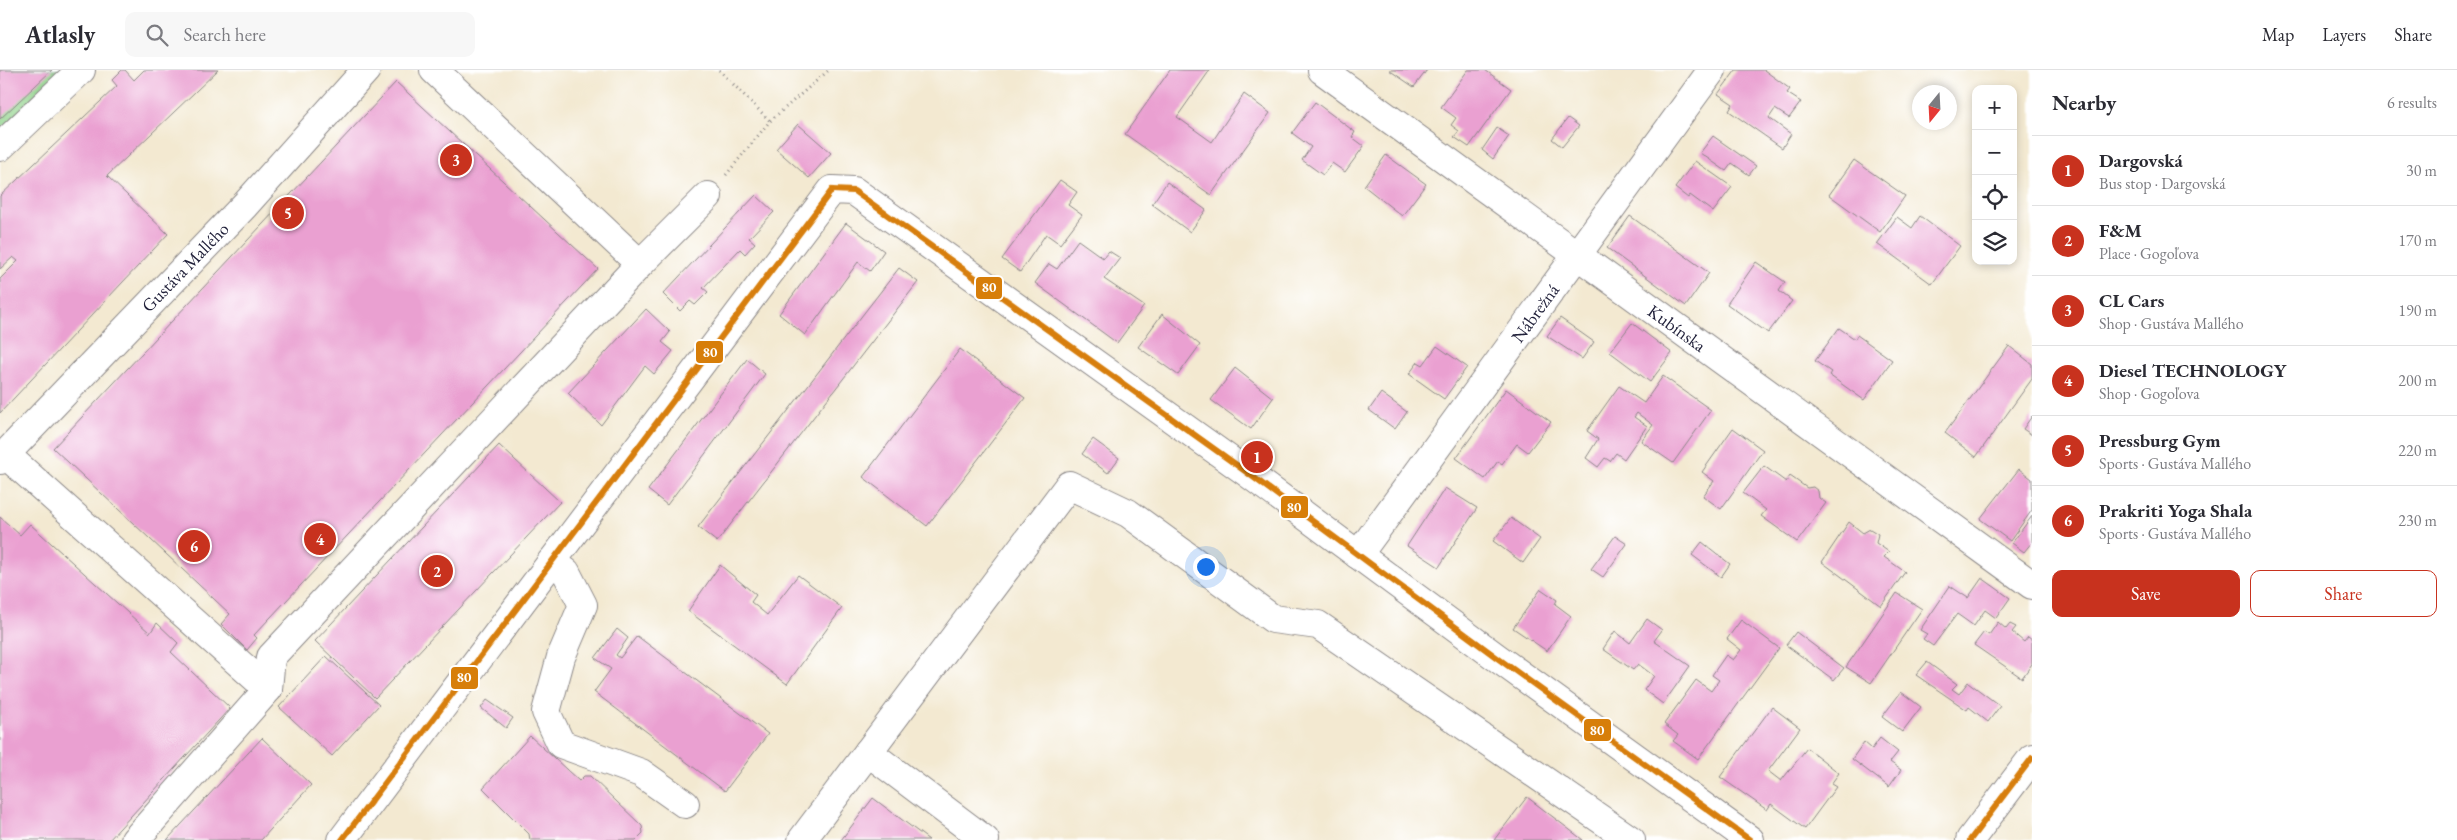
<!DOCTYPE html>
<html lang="en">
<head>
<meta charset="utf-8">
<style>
  :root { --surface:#fff; --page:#f7f7f7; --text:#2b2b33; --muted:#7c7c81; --line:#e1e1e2; --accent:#c8321e }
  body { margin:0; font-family:"EB Garamond",serif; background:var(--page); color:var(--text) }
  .controls { position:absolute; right:15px; top:15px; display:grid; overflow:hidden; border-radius:10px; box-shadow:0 2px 8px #0003 }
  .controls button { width:45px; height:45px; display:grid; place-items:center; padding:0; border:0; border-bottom:1px solid var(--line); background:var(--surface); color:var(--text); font:25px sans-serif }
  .compass { position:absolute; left:1912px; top:15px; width:45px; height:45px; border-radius:50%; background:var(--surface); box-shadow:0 2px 8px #0003; rotate:198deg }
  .you { position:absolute; left:1205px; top:496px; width:18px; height:18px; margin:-12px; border:4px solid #fff; border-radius:50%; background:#1a73e8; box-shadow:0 0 0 8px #1a73e833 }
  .badge { display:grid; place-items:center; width:32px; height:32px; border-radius:50%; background:var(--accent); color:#fff; font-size:16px; font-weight:700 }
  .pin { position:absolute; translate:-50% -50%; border:2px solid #fff; box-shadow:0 1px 5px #0006 }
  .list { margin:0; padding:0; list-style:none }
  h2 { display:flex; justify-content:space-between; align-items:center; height:65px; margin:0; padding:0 20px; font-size:21px }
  h2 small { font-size:16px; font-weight:400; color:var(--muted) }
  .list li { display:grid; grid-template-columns:32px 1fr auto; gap:15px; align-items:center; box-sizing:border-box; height:70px; padding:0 20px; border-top:1px solid var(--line) }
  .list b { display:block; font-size:19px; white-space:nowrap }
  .list p { margin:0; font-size:16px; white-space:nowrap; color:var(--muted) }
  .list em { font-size:16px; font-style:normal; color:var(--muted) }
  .actions { display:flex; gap:10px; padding:15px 20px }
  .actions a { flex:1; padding:11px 0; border:1px solid var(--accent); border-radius:10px; text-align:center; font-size:18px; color:var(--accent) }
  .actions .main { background:var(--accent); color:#fff }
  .icon { flex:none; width:28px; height:28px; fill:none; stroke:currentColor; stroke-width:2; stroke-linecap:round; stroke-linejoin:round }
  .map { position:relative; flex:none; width:2032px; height:770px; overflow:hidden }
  header { display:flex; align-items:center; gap:30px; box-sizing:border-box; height:70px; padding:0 25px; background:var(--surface); border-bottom:1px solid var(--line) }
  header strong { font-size:24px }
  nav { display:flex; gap:28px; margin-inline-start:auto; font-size:18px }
  .search { width:350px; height:45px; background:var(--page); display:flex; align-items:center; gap:12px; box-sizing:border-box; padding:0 18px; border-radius:10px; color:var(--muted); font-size:19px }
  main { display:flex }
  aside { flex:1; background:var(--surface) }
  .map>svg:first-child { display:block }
</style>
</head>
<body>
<header>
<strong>Atlasly</strong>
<div class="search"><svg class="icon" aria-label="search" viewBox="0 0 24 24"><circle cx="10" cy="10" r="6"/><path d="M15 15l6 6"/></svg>Search here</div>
<nav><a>Map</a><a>Layers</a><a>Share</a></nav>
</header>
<main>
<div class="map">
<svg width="2032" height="770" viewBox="0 0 2032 770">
  <rect width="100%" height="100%" fill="#fff"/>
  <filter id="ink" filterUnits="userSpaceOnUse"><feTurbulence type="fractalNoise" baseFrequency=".02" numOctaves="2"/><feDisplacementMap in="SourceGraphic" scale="10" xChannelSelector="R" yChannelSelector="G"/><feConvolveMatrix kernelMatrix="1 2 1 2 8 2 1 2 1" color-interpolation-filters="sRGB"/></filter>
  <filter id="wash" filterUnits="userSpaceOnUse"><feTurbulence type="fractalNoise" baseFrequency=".0096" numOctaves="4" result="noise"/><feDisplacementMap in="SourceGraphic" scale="20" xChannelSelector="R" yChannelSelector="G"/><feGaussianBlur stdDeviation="1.12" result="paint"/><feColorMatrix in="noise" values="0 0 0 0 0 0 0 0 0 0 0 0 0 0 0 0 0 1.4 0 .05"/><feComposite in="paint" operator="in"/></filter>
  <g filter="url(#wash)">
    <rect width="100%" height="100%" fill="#f3e9d1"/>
    <path fill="#91d38b" stroke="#5a7a63" d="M0 0H83L0 78Z"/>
    <g id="blocks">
      <g fill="#eaa0d1">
        <path d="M0 0H52L0 49Z"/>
        <path d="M122 0H125L134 10 144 0H218L107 106 168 164 0 343V209L18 191 13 187 0 199V126L117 16 112 10Z"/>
        <path d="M1170 0H1210L1177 47 1212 72 1244 24 1270 43 1211 125 1125 64Z"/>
        <path d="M1389 0H1427L1414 17Z"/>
        <path d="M1468 0H1485L1511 19 1469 77 1454 67 1459 61 1451 55 1456 48 1441 37Z"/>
        <path d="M1736 0H1764L1790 19 1787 23 1801 32 1789 48 1775 39 1769 48 1791 64 1782 78 1729 41 1733 34 1718 24Z"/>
        <path d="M396 12 598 199 254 565 257 568 247 580 221 554 230 544 53 378Z"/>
        <path d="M1315 32 1355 62 1352 67 1364 76 1345 102 1332 93 1323 105 1302 90 1311 77 1292 63Z"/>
        <path d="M1568 48 1579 56 1562 77 1552 69Z"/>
        <path d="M798 54 831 83 809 108 776 79Z"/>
        <path d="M1497 58 1509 66 1493 89 1482 80Z"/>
        <path d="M1713 66 1756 96 1749 105 1732 93 1726 101 1700 83Z"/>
        <path d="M1386 85 1426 114 1402 146 1364 116Z"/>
        <path d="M1854 90 1905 126 1880 162 1829 125Z"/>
        <path d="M1695 91 1732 117 1713 142 1690 125 1688 128 1675 118Z"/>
        <path d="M1060 110 1077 122 1068 135 1082 145 1060 174 1046 164 1020 202 1002 189Z"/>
        <path d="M1167 112 1206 140 1190 162 1152 134Z"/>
        <path d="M756 125 774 142 749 168 755 173 745 184 740 179 703 218 708 222 695 235 690 231 680 241 663 224Z"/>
        <path d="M1630 146 1709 203 1686 236 1607 178Z"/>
        <path d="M1920 146 1960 176 1932 214 1877 174 1897 147 1912 158Z"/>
        <path d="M846 153 884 181 870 201 858 192 805 265 779 244Z"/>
        <path d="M1078 170 1103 188 1109 181 1120 188 1104 209 1144 236 1117 273 1035 213 1049 194 1057 199Z"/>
        <path d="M1756 192 1785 212 1779 221 1792 231 1768 263 1727 234Z"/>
        <path d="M899 198 918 212 717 472 698 457Z"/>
        <path d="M646 239 670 262 662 272 673 281 654 304 645 296 601 355 568 323Z"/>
        <path d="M1162 244 1200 275 1178 305 1138 277Z"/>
        <path d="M1560 248 1594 272 1582 289 1547 266Z"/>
        <path d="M1632 253 1672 283 1650 312 1610 282Z"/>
        <path d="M1839 258 1855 269 1857 265 1892 290 1864 330 1829 305 1831 302 1815 291Z"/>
        <path d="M1437 276 1467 297 1444 329 1409 304 1418 292 1423 295Z"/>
        <path d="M2009 276 2032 294V309L1976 387 1945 363Z"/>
        <path d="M960 279 1025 328 927 456 863 407Z"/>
        <path d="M747 289 765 304 667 435 648 420Z"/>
        <path d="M1235 298 1273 328 1251 359 1211 330Z"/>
        <path d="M1663 306 1711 340 1673 393 1641 371 1653 355 1637 343 1634 347 1647 356 1624 389 1616 383 1610 391 1605 388 1598 397 1586 388 1598 369 1587 361 1619 316 1644 333Z"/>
        <path d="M1506 319 1551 352 1528 382 1517 374 1502 394 1498 391 1485 409 1456 388Z"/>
        <path d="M1381 323 1407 342 1395 359 1369 340Z"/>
        <path d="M2032 346V365L2023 359Z"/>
        <path d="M1733 358 1763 380 1721 439 1703 426 1714 411 1702 402Z"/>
        <path d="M1093 369 1119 388 1108 403 1082 384Z"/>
        <path d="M499 375 560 432 375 628 315 571Z"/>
        <path d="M1764 396 1786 412 1790 406 1807 418 1813 417 1818 421 1819 428 1826 433 1797 472 1761 446 1766 440 1743 423Z"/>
        <path d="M2019 399 2032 409V440L2010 471 1980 449Z"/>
        <path d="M1445 418 1477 438 1439 497 1407 476Z"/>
        <path d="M2032 446V472L2024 482 2012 473Z"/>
        <path d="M0 447 20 465 30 454 150 563 157 553 178 573 171 582 230 638 109 770H0Z"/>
        <path d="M1511 448 1540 469 1523 493 1493 471Z"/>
        <path d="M1849 452 1863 463 1870 459 1878 464 1876 473 1889 482 1884 487 1905 502 1881 536 1822 492Z"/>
        <path d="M1615 466 1627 474 1603 507 1591 499Z"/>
        <path d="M1702 472 1730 494 1721 507 1692 485Z"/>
        <path d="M720 495 756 525 751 532 767 545 798 505 842 538 787 614 688 541Z"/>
        <path d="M1982 508 2010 528 1996 548 1985 540 1974 556 1957 544 1933 576 1923 569 1927 564 1920 560 1950 516 1968 528Z"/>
        <path d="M1541 519 1557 530 1555 534 1571 546 1547 581 1513 558Z"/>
        <path d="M1897 523 1922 539 1871 613 1846 597Z"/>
        <path d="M1647 549 1662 560 1654 571 1690 596 1663 634 1644 620 1654 606 1638 594 1633 600 1603 579 1615 561 1630 573Z"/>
        <path d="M1741 550 1779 578 1698 689 1673 671 1678 665 1664 654 1696 610 1711 621 1719 610 1712 605 1726 585 1733 590 1741 580 1727 569Z"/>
        <path d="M1998 552 2006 559 2010 554 2016 557 2012 562 2024 572 2028 567 2032 570V594L2022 608 1974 575 1984 562 1989 565Z"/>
        <path d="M617 559 628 568 616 585 620 588 637 566 768 664 725 721 594 622 611 599 595 588Z"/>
        <path d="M1796 562 1844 598 1834 610 1786 575Z"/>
        <path d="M326 586 379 635 332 686 279 637Z"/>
        <path d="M1927 592 1957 614 1952 619 1959 624 1968 612 2000 636 1988 652 1969 637 1967 640 1916 605Z"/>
        <path d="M1901 622 1921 637 1902 662 1882 647Z"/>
        <path d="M487 630 513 648 506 658 481 638Z"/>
        <path d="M1772 637 1800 658 1768 701 1781 711 1807 678 1839 703 1831 714 1836 717 1805 759 1771 734 1767 740 1720 707Z"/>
        <path d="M530 666 579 711 584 706H590L642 756 643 763 636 770H530L529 764 483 718Z"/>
        <path d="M262 668 311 715 261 770H167Z"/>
        <path d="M1880 668 1898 682 1890 692 1901 700 1889 717 1852 689 1864 672 1872 679Z"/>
        <path d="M1527 727 1583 770H1494Z"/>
        <path d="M873 728 929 770H841Z"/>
      </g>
    </g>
  </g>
  <g filter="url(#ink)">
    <use href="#blocks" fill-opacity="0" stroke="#8a8686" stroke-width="1"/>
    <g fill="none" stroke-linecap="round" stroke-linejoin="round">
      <g stroke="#8a8686" stroke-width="30">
        <g id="minor">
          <path d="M434 0 640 194"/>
          <path d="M1322 0 2032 515"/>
          <path d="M0 77 81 0"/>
          <path d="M5 384 268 619 135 770"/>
          <path d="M0 390 245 135 366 0"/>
          <path d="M1358 485 1712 0"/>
          <path d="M551 492 566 502 583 535 561 587 546 642 561 674 641 703 685 734"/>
          <path d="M268 619 271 587 640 194 708 126"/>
          <path d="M868 682 985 770"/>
          <path d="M342 770 832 120 854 121 1245 401 1496 587 1750 770"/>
          <path d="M802 770 1069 415 1128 443 1273 549 1318 555 1631 770"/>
          <path d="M1970 770 2032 688"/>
        </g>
      </g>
      <g stroke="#8a8686" stroke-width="3" stroke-dasharray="1 4" stroke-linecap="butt">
        <path d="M719 0 770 51"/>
        <path d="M726 105 770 51 829 0"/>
      </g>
      <use href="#minor" stroke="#fff" stroke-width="28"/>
      <g stroke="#fff" stroke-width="10">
        <g id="bus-1">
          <path d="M832 120 854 121 1245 401 1496 587 1750 770"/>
          <path d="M342 770 832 120"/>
          <path d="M1970 770 2032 688"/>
        </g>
      </g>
      <use href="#bus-1" stroke="#d77e09" stroke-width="6"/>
    </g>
  </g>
  <g text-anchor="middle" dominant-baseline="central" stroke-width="4" stroke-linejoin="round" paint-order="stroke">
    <g font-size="18" fill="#22223b" stroke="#fff">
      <text transform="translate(185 197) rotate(-46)">Gustáva Mallého</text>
      <text transform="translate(1535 243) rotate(-54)">Nábrežná</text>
      <text transform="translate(1677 258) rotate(36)">Kubínska</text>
    </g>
  </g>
  <g stroke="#fff" stroke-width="2">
    <rect x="975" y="206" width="28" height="24" rx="5" fill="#d77e09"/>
    <rect x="695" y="270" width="29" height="24" rx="5" fill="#d77e09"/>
    <rect x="1280" y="425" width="29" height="24" rx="5" fill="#d77e09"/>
    <rect x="450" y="596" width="29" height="24" rx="5" fill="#d77e09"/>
    <rect x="1583" y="648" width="29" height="24" rx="5" fill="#d77e09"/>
  </g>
  <g font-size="14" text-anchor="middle" font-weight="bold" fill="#fff">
    <text x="989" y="222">80</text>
    <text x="710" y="287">80</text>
    <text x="1294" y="442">80</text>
    <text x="464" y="612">80</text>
    <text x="1597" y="665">80</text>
  </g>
</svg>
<div class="controls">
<button>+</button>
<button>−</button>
<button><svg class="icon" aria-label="locate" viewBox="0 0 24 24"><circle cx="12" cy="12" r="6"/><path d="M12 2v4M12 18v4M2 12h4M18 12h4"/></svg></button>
<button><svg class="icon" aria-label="layers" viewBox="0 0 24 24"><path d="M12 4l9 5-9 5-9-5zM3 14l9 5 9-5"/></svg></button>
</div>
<svg class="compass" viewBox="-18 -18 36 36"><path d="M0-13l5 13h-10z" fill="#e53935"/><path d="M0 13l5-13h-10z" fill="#7c7c81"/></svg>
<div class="you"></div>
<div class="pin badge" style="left:1257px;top:387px">1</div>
<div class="pin badge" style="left:437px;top:501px">2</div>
<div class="pin badge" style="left:456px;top:90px">3</div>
<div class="pin badge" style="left:320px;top:469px">4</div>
<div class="pin badge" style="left:288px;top:143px">5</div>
<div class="pin badge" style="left:194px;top:476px">6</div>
</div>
<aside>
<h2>Nearby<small>6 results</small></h2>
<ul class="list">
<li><span class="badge">1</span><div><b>Dargovská</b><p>Bus stop · Dargovská</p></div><em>30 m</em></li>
<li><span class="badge">2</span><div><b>F&amp;M</b><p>Place · Gogoľova</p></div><em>170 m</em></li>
<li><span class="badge">3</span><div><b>CL Cars</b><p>Shop · Gustáva Mallého</p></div><em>190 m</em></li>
<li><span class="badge">4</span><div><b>Diesel TECHNOLOGY</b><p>Shop · Gogoľova</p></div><em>200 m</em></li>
<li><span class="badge">5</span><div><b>Pressburg Gym</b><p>Sports · Gustáva Mallého</p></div><em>220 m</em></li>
<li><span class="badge">6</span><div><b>Prakriti Yoga Shala</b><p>Sports · Gustáva Mallého</p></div><em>230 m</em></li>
</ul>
<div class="actions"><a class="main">Save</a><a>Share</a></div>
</aside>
</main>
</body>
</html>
